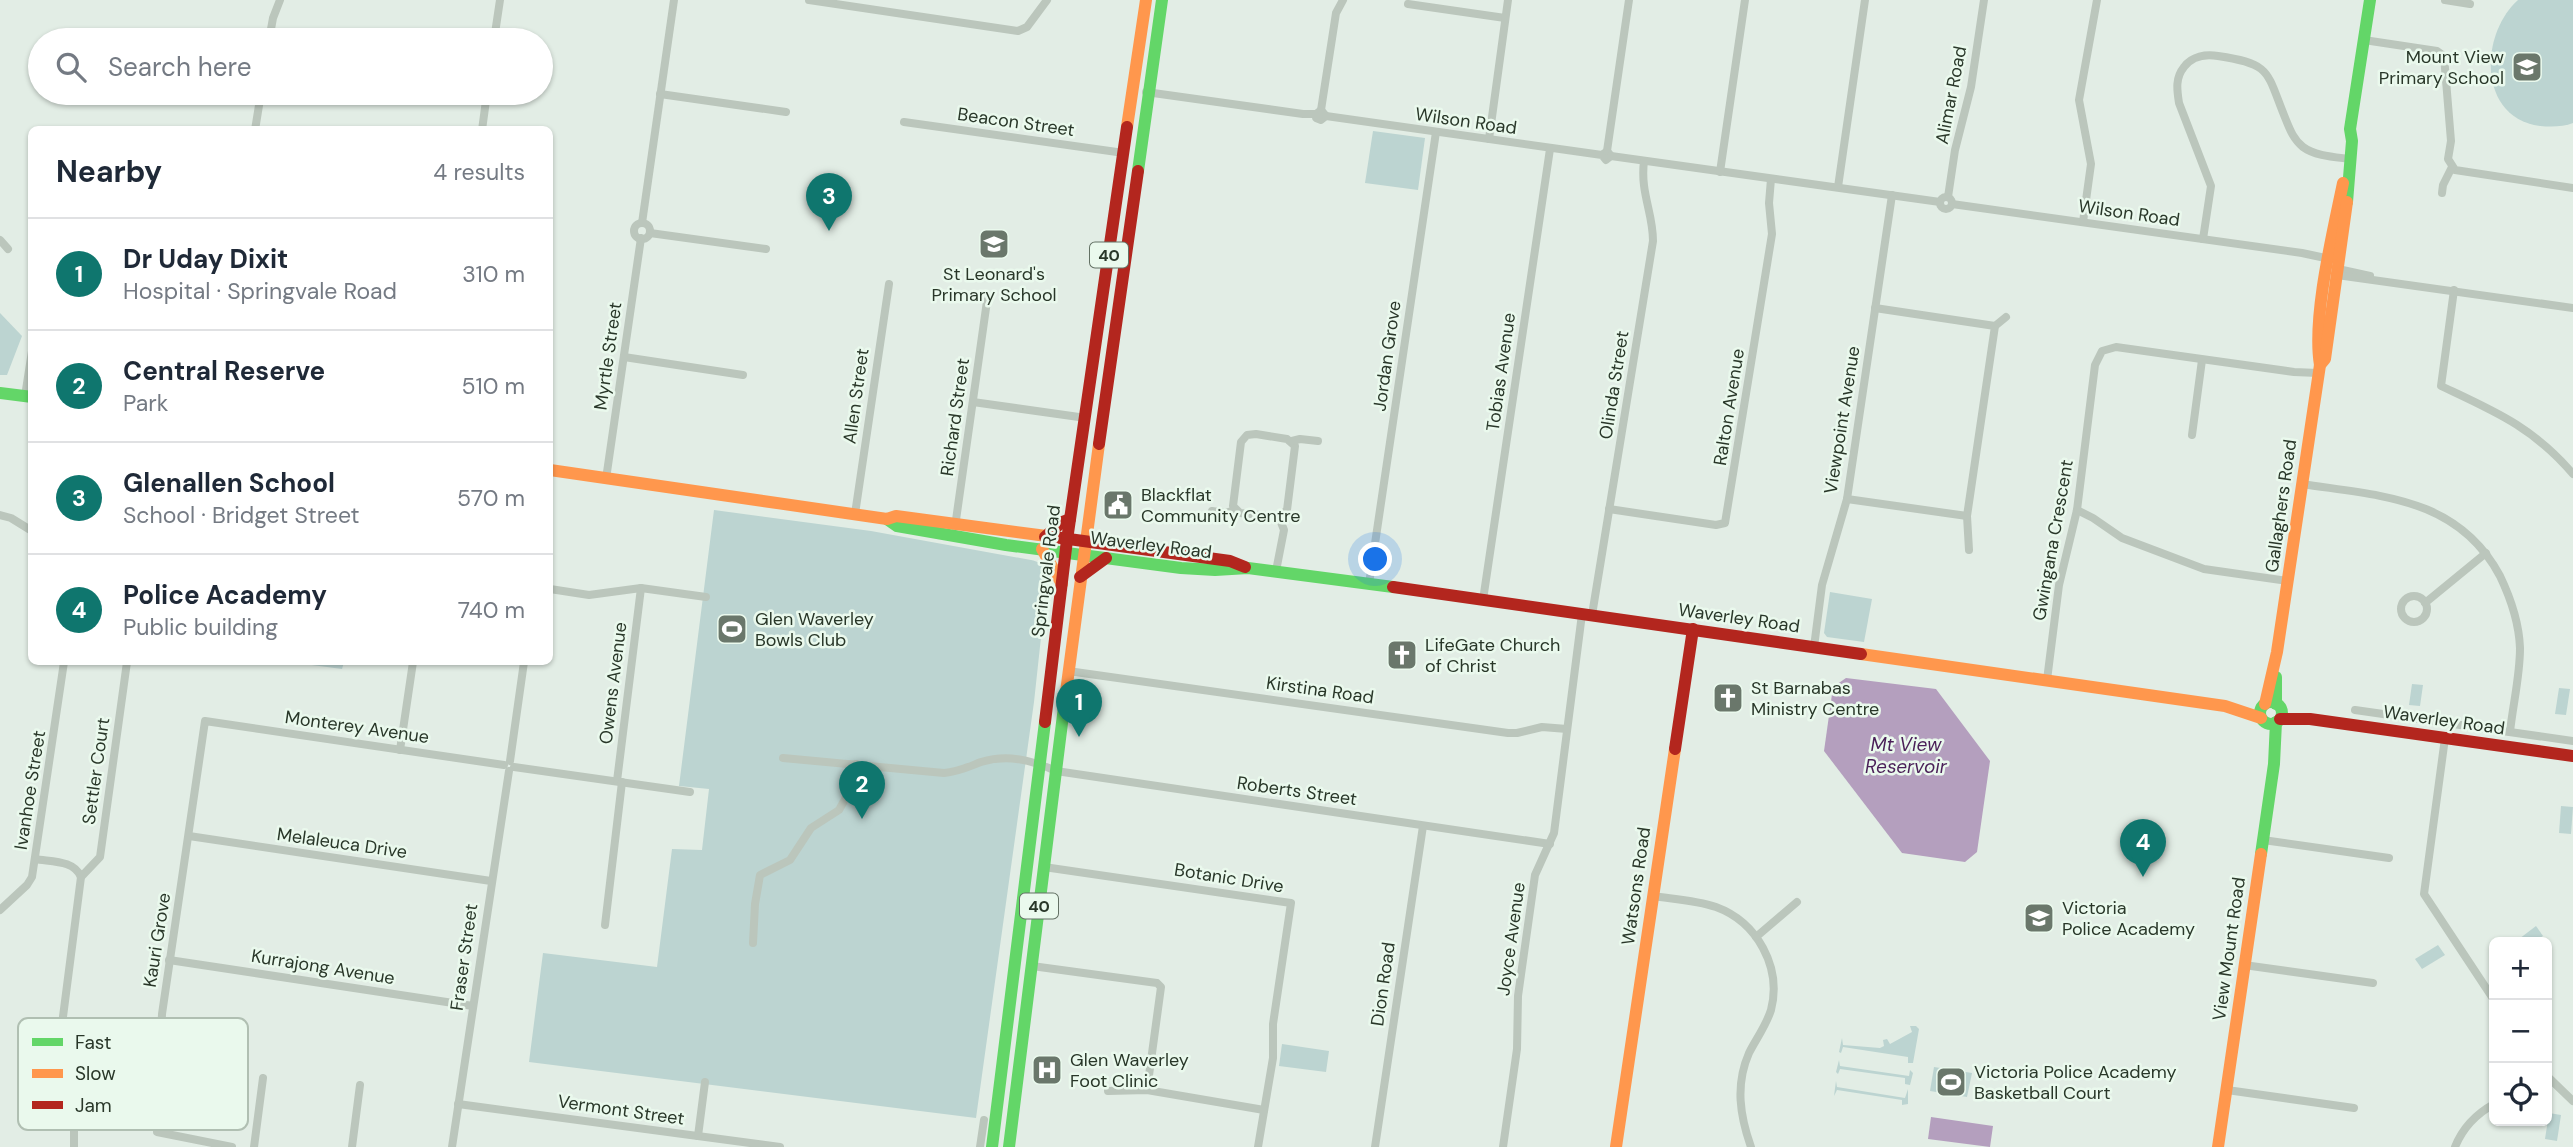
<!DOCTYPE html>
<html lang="en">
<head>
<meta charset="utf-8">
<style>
  :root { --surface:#fff; --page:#f2f2f3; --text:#1f2937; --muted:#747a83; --line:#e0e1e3; --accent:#0f766e }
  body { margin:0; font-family:"DM Sans",sans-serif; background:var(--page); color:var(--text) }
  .controls { position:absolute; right:21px; bottom:21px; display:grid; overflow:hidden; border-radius:10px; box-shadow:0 2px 5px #0004 }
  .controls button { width:63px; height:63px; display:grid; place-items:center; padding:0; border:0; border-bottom:2px solid var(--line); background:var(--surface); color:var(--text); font:35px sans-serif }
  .you { position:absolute; left:1376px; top:560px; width:24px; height:24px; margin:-18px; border:5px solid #fff; border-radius:50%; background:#1a73e8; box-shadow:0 0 0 10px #1a73e833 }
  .badge { display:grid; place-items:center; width:46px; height:46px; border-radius:50%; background:var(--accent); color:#fff; font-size:23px; font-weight:700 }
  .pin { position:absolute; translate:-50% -58px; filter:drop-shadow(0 2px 4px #0008) }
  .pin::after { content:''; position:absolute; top:37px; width:24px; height:21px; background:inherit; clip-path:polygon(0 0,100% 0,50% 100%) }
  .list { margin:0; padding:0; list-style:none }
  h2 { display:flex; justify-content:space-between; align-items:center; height:91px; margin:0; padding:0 28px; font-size:30px }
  h2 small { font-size:23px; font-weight:400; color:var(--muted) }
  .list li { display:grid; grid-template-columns:46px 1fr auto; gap:21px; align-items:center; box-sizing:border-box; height:112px; padding:0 28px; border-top:2px solid var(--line) }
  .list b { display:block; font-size:26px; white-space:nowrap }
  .list p { margin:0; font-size:23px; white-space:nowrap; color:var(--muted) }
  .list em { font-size:23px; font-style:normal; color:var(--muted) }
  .icon { flex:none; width:38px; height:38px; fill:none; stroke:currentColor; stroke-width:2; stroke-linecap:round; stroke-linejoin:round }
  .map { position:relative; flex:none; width:2573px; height:1147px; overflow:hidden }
  .search { position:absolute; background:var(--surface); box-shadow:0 2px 5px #0004; left:28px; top:28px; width:525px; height:77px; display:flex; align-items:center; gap:18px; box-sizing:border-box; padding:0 24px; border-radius:38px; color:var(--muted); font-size:26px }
  .panel { position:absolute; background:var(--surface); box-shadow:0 2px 5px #0004; left:28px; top:126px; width:525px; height:539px; border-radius:10px }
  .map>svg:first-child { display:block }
</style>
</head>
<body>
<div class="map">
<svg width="2573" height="1147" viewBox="0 0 2573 1147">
  <rect width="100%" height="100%" fill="#e2ede5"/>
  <g fill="#bcd4d1">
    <path d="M2518 0H2573V123C2563 127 2551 127 2540 126 2478 118 2479 35 2518 0Z"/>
    <path d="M1373 131 1425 138 1418 190 1365 183Z"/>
    <path d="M0 313 22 336 7 375H0Z"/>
    <path d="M714 510 871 531 1031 560C1044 563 1047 569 1047 582L1034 702 976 1118 529 1062 543 953 657 967 672 849 702 850 709 789 679 786Z"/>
    <path d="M1830 592 1872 599 1864 642 1827 637 1824 633Z"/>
    <path d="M289 662H344L342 669Z"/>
    <path d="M2412 684 2423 685 2420 706 2409 705Z"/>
    <path d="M2559 688 2570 689 2566 715 2555 714Z"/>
    <path d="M2561 806 2573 807 2571 834 2559 833Z"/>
    <path d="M2536 926 2543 936 2534 942H2515Z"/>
    <path d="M2438 945 2445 955 2422 969 2415 959Z"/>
    <path d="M1910 1026H1916L1919 1029 1913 1063H1908V1057L1843 1047 1841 1053 1839 1052 1842 1038 1843 1045 1880 1048 1884 1046 1883 1040 1887 1039 1890 1044 1912 1032Z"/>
    <path d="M1282 1044 1329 1051 1326 1072 1279 1066Z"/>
    <path d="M1839 1060 1840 1066 1909 1076 1910 1070 1913 1073 1910 1085 1905 1084V1078L1840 1069 1838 1074 1836 1072Z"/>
    <path d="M1934 1067 1972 1073 1967 1097 1930 1091Z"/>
    <path d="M1836 1081 1837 1087 1905 1098 1908 1089V1104L1902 1105V1100L1837 1090 1834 1096Z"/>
    <path d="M2549 1113 2561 1115 2557 1141 2545 1139Z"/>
  </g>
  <g fill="#b49fbe">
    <path d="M1846 678 1936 689 1990 761 1977 852 1965 862 1902 853 1824 751 1833 687Z"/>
    <path d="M1931 1117 1993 1126 1990 1147 1928 1139Z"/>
  </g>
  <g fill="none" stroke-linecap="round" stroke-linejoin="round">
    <g stroke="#bbc6bc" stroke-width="8">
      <path d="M809 0 1018 31 1027 27 1047 0"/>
      <path d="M2445 0 2470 4"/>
      <path d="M1408 4 1505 18"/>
      <path d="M269 40 273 18 280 0"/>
      <path d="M494 40 500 0"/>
      <path d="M2364 40 2437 51 2444 56 2451 141 2448 159 2455 170 2573 188"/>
      <path d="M1146 92 1303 114H1316L1321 110 1326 116 1321 120 1316 118V114"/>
      <path d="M660 94 786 112"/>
      <path d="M1321 110 1336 13 1343 0"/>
      <path d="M1326 116 1602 155 1606 160 1611 156 1607 151 1602 155"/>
      <path d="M904 122 1124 153"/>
      <path d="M255 130 261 93"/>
      <path d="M482 130 487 93"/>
      <path d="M1489 139 1508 0"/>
      <path d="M1607 151 1629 0"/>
      <path d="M1611 156 1940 202"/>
      <path d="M1720 172 1745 0"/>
      <path d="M1838 187 1865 0"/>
      <path d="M2442 193 2443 185 2452 167"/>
      <path d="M1948 197 1955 150 1971 87 1984 0"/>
      <circle cx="1946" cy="203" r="6"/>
      <path d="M1952 204 2302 253 2330 259"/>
      <path d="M2083 222 2091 164 2079 100 2097 0"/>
      <path d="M642 223 674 0"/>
      <circle cx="642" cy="231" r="8"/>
      <path d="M650 233 766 249"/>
      <path d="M2203 239 2211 186 2179 103C2177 90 2175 78 2184 67 2192 56 2206 54 2218 56 2273 64 2266 72 2286 120 2290 130 2294 140 2303 147 2315 156 2335 157 2350 159"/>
      <path d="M0 240 8 249"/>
      <path d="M2338 269 2370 276"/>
      <path d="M2337 275 2573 308"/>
      <path d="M2454 290 2441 386C2494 411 2533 427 2573 474"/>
      <path d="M1875 308 1995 326 1967 516 1969 550"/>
      <path d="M1995 326 2006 317"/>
      <path d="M624 357 743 375"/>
      <path d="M25 396 32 351"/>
      <path d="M973 402 1086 418"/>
      <path d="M1256 434 1287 439 1295 446 1287 510 1279 517 1240 513 1233 506 1241 442 1247 435Z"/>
      <path d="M2192 435 2202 360"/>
      <path d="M1292 441 1300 439 1318 441"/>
      <path d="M606 479 641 238"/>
      <path d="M2302 484C2380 496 2458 497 2500 576 2511 599 2519 622 2520 648 2520 676 2513 704 2510 732"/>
      <path d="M1847 499 1967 516"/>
      <path d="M1609 509 1716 525 1725 523 1772 234 1769 203 1771 179"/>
      <path d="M2077 510 2093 518 2122 538 2204 569 2288 581"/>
      <path d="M1212 511 1225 513 1235 510"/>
      <path d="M855 514 889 284"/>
      <path d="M0 515 11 518 32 531"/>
      <path d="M955 527 987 301"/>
      <path d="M1276 571 1284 530 1279 517"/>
      <path d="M1369 584 1436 132"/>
      <path d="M550 589 589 595 641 588 706 597"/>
      <circle cx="2414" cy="609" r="13"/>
      <path d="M1483 600 1550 149"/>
      <path d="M2425 603 2486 553"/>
      <path d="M1592 615 1653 241C1653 212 1640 193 1644 161"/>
      <path d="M1814 647 1822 585 1847 499 1892 195"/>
      <path d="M1068 671 1508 733H1517L1542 727 1567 729"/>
      <path d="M2047 680 2059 585 2077 510 2095 365 2102 351 2116 347 2294 372 2318 373"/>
      <path d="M2355 710 2573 741"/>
      <path d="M2445 738 2424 894 2494 1000"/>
      <path d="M400 750 413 662"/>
      <path d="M783 758 944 773C958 772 968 767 981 762 1008 754 1031 760 1056 771L1550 844"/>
      <path d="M510 761 524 662"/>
      <path d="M514 767 690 792"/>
      <path d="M617 781 641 588"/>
      <path d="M189 836 491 881"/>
      <path d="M2263 840 2389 858"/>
      <path d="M35 859C52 862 74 860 81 877L56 1071 74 1119V1147"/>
      <path d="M1044 867 1291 903 1273 1024V1058L1258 1147"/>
      <path d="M81 877 100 857 127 662"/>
      <path d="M1653 896C1673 899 1696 900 1716 907 1757 922 1782 967 1771 1010 1766 1026 1756 1039 1749 1053 1735 1085 1740 1116 1751 1147"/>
      <path d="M0 910 27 885 32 877 64 662"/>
      <path d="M605 925 622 782"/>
      <path d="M1756 937 1797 902"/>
      <path d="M753 943 755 904 760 875 790 860 811 828 839 810 854 783 856 764"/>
      <path d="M169 960 473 1006"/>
      <path d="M2244 965 2373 983"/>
      <path d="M1032 966 1157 983 1161 987 1147 1090"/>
      <path d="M2547 1076 2573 1101"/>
      <path d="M2227 1090 2354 1108"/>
      <path d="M1108 1091 1147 1090 1264 1110"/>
      <path d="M458 1104 780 1147"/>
      <path d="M698 1136 705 1082"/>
      <path d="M232 1147 157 1132 162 1014 205 721 504 765"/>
      <path d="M254 1147 263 1078"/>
      <path d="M352 1147 360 1085"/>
      <path d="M452 1147 509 771"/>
      <path d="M980 1147 984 1120"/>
      <path d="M1375 1147 1423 826"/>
      <path d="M1503 1147 1517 1049 1518 996 1535 875 1554 833 1582 614"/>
      <path d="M2455 1147C2463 1127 2476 1114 2494 1104"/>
    </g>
    <g stroke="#63d668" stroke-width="12">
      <path d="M1138 171 1162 0"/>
      <path d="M2347 202 2352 141 2350 129 2370 0"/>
      <path d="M0 393 32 397"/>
      <path d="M887 519 897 526 1006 545 1181 568 1215 570 1248 568 1393 587"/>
      <path d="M2276 677V704"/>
      <circle cx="2271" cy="713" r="11"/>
      <path d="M2261 854 2274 764 2276 722"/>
      <path d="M992 1147 1045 722"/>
      <path d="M1009 1147 1064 707"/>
    </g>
    <g stroke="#ff974d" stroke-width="12">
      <path d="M1127 127 1146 0"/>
      <path d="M2320 365C2312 317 2333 232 2343 183"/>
      <path d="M550 470 887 519 896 516 1054 537"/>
      <path d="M1042 549 1062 584"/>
      <path d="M1861 654 2225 706 2261 718"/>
      <path d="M2265 704 2277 652 2320 365 2325 359 2347 202"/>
      <path d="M1064 707 1099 444"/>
      <path d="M1616 1147 1675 749"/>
      <path d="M2218 1147 2261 854"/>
    </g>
    <g stroke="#b3261e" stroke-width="12">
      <path d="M1099 444 1138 171"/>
      <path d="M1045 537 1062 522 1070 519"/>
      <path d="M1054 537 1230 561 1245 567"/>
      <path d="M1080 577 1106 558"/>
      <path d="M1393 587 1861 654"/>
      <path d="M2280 719H2310L2573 756"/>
      <path d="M1045 722 1067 540 1127 127"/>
      <path d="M1675 749 1693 629"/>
    </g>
  </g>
  <defs>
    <g id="school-square" transform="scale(1.575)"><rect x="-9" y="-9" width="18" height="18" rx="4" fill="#6a776b" stroke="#eaf9ed"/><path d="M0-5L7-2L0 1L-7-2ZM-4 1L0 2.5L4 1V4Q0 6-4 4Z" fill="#fff"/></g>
    <g id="civic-square" transform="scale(1.575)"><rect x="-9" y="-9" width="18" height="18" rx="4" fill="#6a776b" stroke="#eaf9ed"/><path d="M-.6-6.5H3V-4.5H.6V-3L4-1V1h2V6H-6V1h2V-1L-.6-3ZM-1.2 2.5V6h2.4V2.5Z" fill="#fff"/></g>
    <g id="stadium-square" transform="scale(1.575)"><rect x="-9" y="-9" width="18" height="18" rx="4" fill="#6a776b" stroke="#eaf9ed"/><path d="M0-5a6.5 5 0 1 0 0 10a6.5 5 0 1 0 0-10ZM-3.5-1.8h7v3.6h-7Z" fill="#fff"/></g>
    <g id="church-square" transform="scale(1.575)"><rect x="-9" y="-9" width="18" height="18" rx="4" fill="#6a776b" stroke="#eaf9ed"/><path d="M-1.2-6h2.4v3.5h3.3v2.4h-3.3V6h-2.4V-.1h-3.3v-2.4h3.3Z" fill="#fff"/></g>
    <g id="university-square" transform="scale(1.575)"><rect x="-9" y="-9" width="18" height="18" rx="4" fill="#6a776b" stroke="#eaf9ed"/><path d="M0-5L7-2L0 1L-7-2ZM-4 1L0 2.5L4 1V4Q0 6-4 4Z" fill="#fff"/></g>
    <g id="hospital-square" transform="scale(1.575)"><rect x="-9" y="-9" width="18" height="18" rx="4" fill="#6a776b" stroke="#eaf9ed"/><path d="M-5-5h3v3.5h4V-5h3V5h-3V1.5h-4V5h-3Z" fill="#fff"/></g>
  </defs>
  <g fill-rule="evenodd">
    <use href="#school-square" x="2527" y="67"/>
    <use href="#school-square" x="994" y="244"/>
    <use href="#civic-square" x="1118" y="505"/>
    <use href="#stadium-square" x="732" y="629"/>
    <use href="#church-square" x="1402" y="655"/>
    <use href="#church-square" x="1728" y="698"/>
    <use href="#university-square" x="2039" y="918"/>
    <use href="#hospital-square" x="1047" y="1070"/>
    <use href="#stadium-square" x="1951" y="1082"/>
  </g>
  <g text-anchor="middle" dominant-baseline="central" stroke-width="5" stroke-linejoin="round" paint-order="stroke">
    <g fill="#eaf9ed" stroke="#637164" stroke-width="2">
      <rect x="1090" y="242.5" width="38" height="25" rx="5"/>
      <rect x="1020" y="893.5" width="38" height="25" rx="5"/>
    </g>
    <g font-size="16" font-weight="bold" fill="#293729">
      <text x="1109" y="255">40</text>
      <text x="1039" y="906">40</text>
    </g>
    <g font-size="18" fill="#293729" stroke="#eaf9ed" text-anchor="start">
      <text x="2504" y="57" text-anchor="end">Mount View<tspan x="2504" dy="21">Primary School</tspan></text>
      <text x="994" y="274" text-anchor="middle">St Leonard's<tspan x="994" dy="21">Primary School</tspan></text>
      <text x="1141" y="495">Blackflat<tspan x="1141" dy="21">Community Centre</tspan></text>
      <text x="755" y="619">Glen Waverley<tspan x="755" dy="21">Bowls Club</tspan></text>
      <text x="1425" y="645">LifeGate Church<tspan x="1425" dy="21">of Christ</tspan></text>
      <text x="1751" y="688">St Barnabas<tspan x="1751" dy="21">Ministry Centre</tspan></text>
      <text x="2062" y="908">Victoria<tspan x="2062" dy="21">Police Academy</tspan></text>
      <text x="1070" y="1060">Glen Waverley<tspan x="1070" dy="21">Foot Clinic</tspan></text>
      <text x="1974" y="1072">Victoria Police Academy<tspan x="1974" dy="21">Basketball Court</tspan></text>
    </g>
    <g font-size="18" fill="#293729" stroke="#eaf9ed">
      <text transform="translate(1951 95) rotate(-79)">Alimar Road</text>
      <text transform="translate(1466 121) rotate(8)">Wilson Road</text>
      <text transform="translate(1016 122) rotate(8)">Beacon Street</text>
      <text transform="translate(2129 213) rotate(8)">Wilson Road</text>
      <text transform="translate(608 356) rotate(-82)">Myrtle Street</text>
      <text transform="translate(1387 356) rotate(-82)">Jordan Grove</text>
      <text transform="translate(1501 372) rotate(-82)">Tobias Avenue</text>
      <text transform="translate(1614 385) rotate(-81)">Olinda Street</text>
      <text transform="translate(856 396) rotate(-82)">Allen Street</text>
      <text transform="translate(1729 407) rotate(-81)">Ralton Avenue</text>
      <text transform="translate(955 417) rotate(-82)">Richard Street</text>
      <text transform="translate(1842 420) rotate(-81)">Viewpoint Avenue</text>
      <text transform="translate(2281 506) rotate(-82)">Gallaghers Road</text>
      <text transform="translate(2053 540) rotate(-80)">Gwingana Crescent</text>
      <text transform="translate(1151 545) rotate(7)">Waverley Road</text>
      <text transform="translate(1046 571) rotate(-83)">Springvale Road</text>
      <text transform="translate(1739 618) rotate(8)">Waverley Road</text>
      <text transform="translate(613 683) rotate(-83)">Owens Avenue</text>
      <text transform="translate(1320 690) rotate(8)">Kirstina Road</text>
      <text transform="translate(2444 720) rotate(8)">Waverley Road</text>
      <text transform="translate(357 727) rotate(8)">Monterey Avenue</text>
      <text transform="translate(96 771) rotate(-82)">Settler Court</text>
      <text transform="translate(30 790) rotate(-81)">Ivanhoe Street</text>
      <text transform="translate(1297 791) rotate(8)">Roberts Street</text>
      <text transform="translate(342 843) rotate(8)">Melaleuca Drive</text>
      <text transform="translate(1229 878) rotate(9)">Botanic Drive</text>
      <text transform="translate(1636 886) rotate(-82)">Watsons Road</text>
      <text transform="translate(1511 939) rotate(-82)">Joyce Avenue</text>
      <text transform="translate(157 940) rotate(-81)">Kauri Grove</text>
      <text transform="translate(2229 949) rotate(-82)">View Mount Road</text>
      <text transform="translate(464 957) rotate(-82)">Fraser Street</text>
      <text transform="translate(323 967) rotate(9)">Kurrajong Avenue</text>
      <text transform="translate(1383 984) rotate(-82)">Dion Road</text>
      <text transform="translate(621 1110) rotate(8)">Vermont Street</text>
    </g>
    <g font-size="19" font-style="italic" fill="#4a1f58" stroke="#eaf9ed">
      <text x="1906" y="744">Mt View<tspan x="1906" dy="22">Reservoir</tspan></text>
    </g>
  </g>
  <rect x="18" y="1018" width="230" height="112" rx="10" fill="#eaf9ed" stroke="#b0bfb2" stroke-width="2"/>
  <rect x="32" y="1038" width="31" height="8" fill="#63d668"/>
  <rect x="32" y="1069" width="31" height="9" fill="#ff974d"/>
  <rect x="32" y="1101" width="31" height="8" fill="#b3261e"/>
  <g font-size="19" fill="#293729">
    <text x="75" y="1049">Fast</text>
    <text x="75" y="1080">Slow</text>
    <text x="75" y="1112">Jam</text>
  </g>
</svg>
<div class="controls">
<button>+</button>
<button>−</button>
<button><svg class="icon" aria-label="locate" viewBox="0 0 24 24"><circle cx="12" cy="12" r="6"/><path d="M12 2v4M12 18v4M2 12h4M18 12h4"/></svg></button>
</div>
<div class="you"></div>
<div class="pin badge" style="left:1079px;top:737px">1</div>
<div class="pin badge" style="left:862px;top:819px">2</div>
<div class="pin badge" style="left:829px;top:231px">3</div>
<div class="pin badge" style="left:2143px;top:877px">4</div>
<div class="search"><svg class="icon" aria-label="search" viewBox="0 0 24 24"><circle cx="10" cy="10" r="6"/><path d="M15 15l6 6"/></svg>Search here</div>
<section class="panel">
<h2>Nearby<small>4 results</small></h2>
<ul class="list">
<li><span class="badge">1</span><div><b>Dr Uday Dixit</b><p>Hospital · Springvale Road</p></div><em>310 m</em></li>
<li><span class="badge">2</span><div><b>Central Reserve</b><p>Park</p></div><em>510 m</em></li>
<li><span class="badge">3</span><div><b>Glenallen School</b><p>School · Bridget Street</p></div><em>570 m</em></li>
<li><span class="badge">4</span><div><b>Police Academy</b><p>Public building</p></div><em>740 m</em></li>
</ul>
</section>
</div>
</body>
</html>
